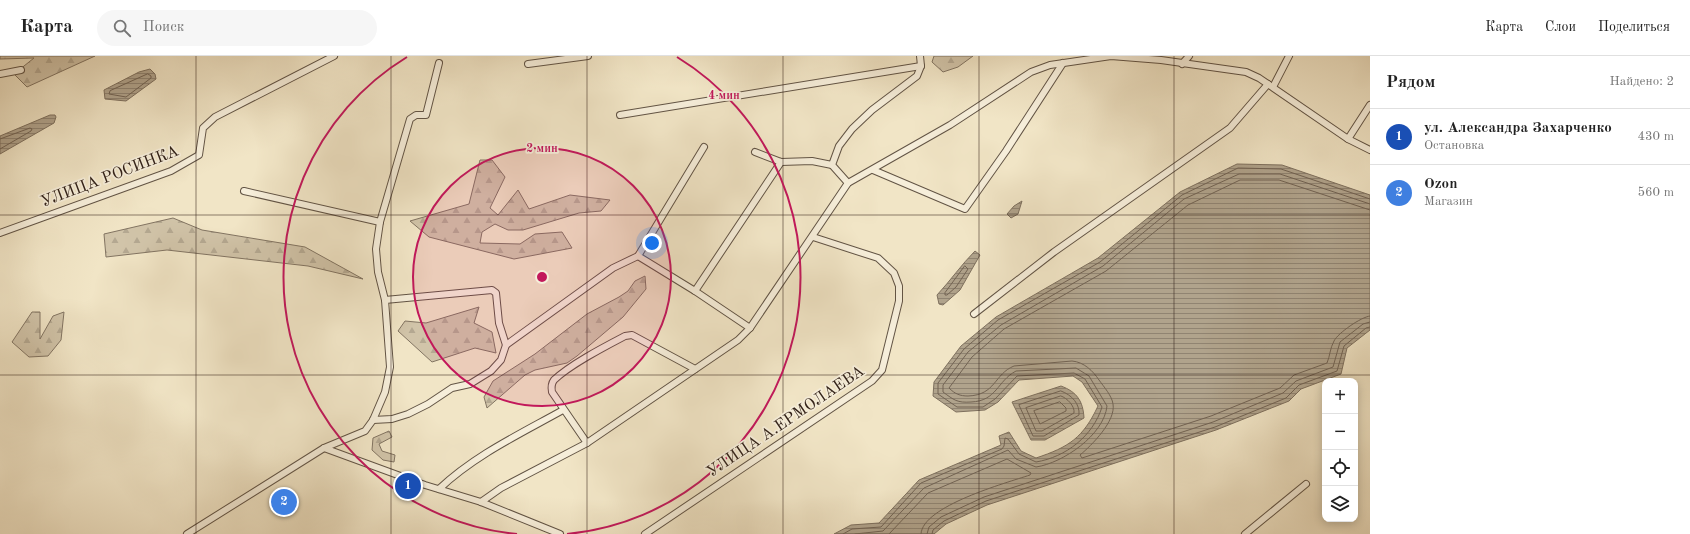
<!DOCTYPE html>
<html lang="ru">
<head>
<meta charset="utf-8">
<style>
  :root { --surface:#fff; --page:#f6f6f6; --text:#222; --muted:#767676; --line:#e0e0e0; --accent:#8f2418 }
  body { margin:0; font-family:"Old Standard TT",serif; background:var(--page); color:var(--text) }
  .controls { position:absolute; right:12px; bottom:12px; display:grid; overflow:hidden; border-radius:8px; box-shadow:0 2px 10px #0003 }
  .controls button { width:36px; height:36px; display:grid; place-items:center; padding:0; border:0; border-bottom:1px solid var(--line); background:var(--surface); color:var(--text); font:20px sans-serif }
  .you { position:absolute; left:652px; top:187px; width:14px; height:14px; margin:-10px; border:3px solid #fff; border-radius:50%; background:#1a73e8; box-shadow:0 0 0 6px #1a73e833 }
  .badge { display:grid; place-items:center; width:26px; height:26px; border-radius:50%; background:var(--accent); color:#fff; font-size:13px; font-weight:700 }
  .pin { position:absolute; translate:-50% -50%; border:2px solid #fff; box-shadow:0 1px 4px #0006 }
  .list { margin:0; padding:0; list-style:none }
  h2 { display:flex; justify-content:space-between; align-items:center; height:52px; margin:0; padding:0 16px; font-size:17px }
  h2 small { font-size:13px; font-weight:400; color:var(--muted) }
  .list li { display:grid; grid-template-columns:26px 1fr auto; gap:12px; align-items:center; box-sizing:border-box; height:56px; padding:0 16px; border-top:1px solid var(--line) }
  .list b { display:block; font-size:15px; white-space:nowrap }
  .list p { margin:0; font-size:13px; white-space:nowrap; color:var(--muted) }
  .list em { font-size:13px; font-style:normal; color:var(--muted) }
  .icon { flex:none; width:22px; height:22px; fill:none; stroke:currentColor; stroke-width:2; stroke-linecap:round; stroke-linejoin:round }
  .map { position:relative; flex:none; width:1370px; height:478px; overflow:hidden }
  header { display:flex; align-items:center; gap:24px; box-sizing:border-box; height:56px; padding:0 20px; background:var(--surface); border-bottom:1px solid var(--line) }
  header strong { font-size:19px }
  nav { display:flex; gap:22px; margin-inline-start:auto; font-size:14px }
  .search { width:280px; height:36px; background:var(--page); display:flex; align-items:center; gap:10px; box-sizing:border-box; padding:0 14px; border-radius:22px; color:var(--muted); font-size:15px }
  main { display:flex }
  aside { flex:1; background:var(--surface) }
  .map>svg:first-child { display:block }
</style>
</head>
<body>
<header>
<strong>Карта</strong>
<div class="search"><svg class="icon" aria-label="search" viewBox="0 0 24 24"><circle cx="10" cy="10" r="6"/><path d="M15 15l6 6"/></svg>Поиск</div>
<nav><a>Карта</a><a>Слои</a><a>Поделиться</a></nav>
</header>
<main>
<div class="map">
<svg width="1370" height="478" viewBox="0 0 1370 478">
  <defs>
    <pattern id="forest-firs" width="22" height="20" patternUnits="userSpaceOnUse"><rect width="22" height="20" fill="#d1c4a9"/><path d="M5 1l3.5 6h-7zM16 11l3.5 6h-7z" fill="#b4a891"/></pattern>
    <pattern id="water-rules" width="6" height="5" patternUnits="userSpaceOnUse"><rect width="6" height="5" fill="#b0a38c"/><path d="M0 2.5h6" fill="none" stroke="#908472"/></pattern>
  </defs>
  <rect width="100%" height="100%" fill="#f1e5c6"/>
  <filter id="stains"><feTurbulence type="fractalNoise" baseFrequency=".005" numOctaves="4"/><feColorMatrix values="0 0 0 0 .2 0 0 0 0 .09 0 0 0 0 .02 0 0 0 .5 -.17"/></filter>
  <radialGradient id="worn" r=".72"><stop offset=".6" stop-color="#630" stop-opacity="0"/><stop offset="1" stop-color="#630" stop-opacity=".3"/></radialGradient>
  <g fill="url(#forest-firs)" stroke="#827462">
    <path d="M0 0H95L27 31 14 18 34 2 0 3Z"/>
    <path d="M934 0H973L958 11 943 16 932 6Z"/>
    <path d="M480 104H492L505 121 490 152 498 159 518 134 529 153 570 139 610 144 601 155 579 157 523 174H508L495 168 482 176 480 187 520 188 535 178 562 176 572 192 514 203 429 181 410 165 469 148Z"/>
    <path d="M173 162 202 174 305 191 363 223 308 210 167 194 106 201 104 178Z"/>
    <path d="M645 220 646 233 623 261 577 300 567 307 535 314 525 319 487 352 484 341 493 325 535 298 587 258 619 241 628 235 635 225Z"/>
    <path d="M479 251 474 267 492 276 496 297 475 292 432 306 398 275 405 265 426 267Z"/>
    <path d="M32 256H40V283L53 260 64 256 61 284 48 300 29 301 12 286Z"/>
    <path d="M389 375 392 381 379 388 382 395 395 399 394 406 383 404 372 394 373 382Z"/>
  </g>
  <g fill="url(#water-rules)" stroke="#7e705e">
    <path d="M150 13 155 18 156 23 126 45 105 43 104 34 139 16Z"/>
    <path d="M50 59H55L56 61 54 67 0 98V80Z"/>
    <path d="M1237 108 1282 109 1370 139V274L1347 292 1341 318 1301 333 1289 345 1216 374 987 449 946 468 934 478H834L851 469 879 467 919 424 1001 389 999 380 1009 376 1021 395 1036 402C1069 391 1083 382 1098 350L1082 326 1073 320 1019 324 998 346 985 354 956 356 933 340 934 326 961 290 996 261 1098 202 1180 136Z"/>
    <path d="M1022 145 1018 158 1011 162 1007 158 1014 150Z"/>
    <path d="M975 195 980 199 960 234 943 249 939 248 937 239C951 224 961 209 975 195Z"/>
    <path d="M1061 330C1077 336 1083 345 1084 362L1045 384H1031L1012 346Z"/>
  </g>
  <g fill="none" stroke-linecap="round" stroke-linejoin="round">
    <g stroke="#726353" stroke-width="1">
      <path d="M148 18 151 20V22L126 41 109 38 110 35Z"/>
      <path d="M0 83 30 72 32 73 31 75 0 93"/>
      <path d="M1370 154 1279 124H1240L1188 149 1106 215 1004 273 972 301 949 332C955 338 960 340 968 340 996 339 994 318 1014 310L1072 305C1084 306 1093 315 1099 324 1104 331 1112 340 1113 348 1116 365 1092 389 1080 399L1082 402 1211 360 1280 332 1294 319 1327 307C1330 300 1330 292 1334 285 1338 277 1361 261 1370 260"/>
      <path d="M965 210 968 213 956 231 947 239H945V237Z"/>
      <path d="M1061 335C1072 339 1080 348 1079 359L1044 380H1033L1019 349Z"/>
      <path d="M1061 340C1067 342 1075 350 1074 357L1042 375H1036L1026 352Z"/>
      <path d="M1060 346 1066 352V355L1040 368 1034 355Z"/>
      <path d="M843 478 852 473 881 471 921 427 1002 393 1004 390 1005 382 1008 383 1019 398 1036 406C1066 401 1093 380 1102 351L1085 323 1074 317 1017 320 995 343 983 351H957L938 338V327L964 293 998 264 1100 206 1182 139 1238 112 1281 113 1370 143"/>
      <path d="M855 478 883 475 924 432 1008 394 1016 403 1036 411C1063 407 1104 379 1107 350L1089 320 1076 312 1016 315C997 325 997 345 971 346 957 347 954 344 943 336V329L968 296 1001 269 1103 210 1184 143 1239 118H1280L1370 148"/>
      <path d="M889 478 928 437 1007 403 1031 417 1030 419C1006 427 922 450 921 478"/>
      <path d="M927 478 929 471 941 461 984 441 1213 366 1283 337 1296 325 1333 311 1340 286 1363 268 1370 266"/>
      <path d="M932 478 933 474 944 465 986 445 1215 371 1286 342 1299 329 1337 315 1344 290 1366 272 1370 271"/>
    </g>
    <g stroke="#625445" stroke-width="8">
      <g id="street">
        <path d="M528 8 588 0"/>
        <path d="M1182 8 1189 0"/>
        <path d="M0 18 21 14"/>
        <path d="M1273 31 1289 0"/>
        <path d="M620 59 921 10"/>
        <path d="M1348 83 1370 49"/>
        <path d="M755 96 781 106 812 105 832 109"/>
        <path d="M873 114 965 153 1006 95 1063 7"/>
        <path d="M848 127 832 109 839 90 852 73 872 54 917 20 921 10 920 0"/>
        <path d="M244 135 380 166"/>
        <path d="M0 177 171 115 199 99 203 72 215 61 334 0"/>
        <path d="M638 200 695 235 750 272"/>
        <path d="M695 235 781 106"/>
        <path d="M385 244 492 234 496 237 499 267 506 289"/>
        <path d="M974 258 1054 196 1230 72 1268 28"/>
        <path d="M373 364 392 363 408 358 428 348 452 332 470 328 491 315 501 304 506 289 613 212 638 200 704 91"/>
        <path d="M587 387 552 336C551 331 551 328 554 324 571 308 604 291 625 280L632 279 695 313"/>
        <path d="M324 392 425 429 481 446 560 478"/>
        <path d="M439 433C475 399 520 378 563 354"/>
        <path d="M481 446 501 432 587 387 738 284 750 272 848 127 950 69 1031 16 1050 9 1111 0 1161 4 1246 16 1259 22 1348 83 1370 94"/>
        <path d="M187 478 324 392 365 375 373 364 385 336 390 311 385 244 378 216 376 193 380 166 410 63 416 59H426L439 7"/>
        <path d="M645 478 872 325 882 314 899 245V230L894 217 878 202 813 181"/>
        <path d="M1245 478 1306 428"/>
      </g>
    </g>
    <use href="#street" stroke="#f6eeda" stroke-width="6"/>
  </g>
  <path fill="none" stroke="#33231a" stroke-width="1" stroke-opacity="0.55" d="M196 0V478M391 0V478M587 0V478M783 0V478M979 0V478M1174 0V478M0 159H1370M0 319H1370"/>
  <circle cx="542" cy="221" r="129" fill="#c2185b" fill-opacity=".12"/>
  <g fill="none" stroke="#c2185b" stroke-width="2">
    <circle cx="542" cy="221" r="129"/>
    <path d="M517 478A258 258 0 0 1 407 1M677 1A258 258 0 0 1 567 478"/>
  </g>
  <g text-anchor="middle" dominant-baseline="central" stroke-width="3.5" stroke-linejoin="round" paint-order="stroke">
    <g font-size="16" fill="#33231a" stroke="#f6eeda">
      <text transform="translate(110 121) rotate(-21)">УЛИЦА РОСИНКА</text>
      <text transform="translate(786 366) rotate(-34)">УЛИЦА А.ЕРМОЛАЕВА</text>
    </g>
  </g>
  <circle cx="542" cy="221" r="6" fill="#c2185b" stroke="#f6eeda" stroke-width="2"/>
  <g font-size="12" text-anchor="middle" font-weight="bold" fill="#c2185b" stroke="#f6eeda" stroke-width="3.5" stroke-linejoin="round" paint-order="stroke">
    <text x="724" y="43">4 мин</text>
    <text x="542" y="96">2 мин</text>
  </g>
  <rect width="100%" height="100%" filter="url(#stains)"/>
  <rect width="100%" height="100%" fill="url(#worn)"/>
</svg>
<div class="controls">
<button>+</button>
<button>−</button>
<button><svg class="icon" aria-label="locate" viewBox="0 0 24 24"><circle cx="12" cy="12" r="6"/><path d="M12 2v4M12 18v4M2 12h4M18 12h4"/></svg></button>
<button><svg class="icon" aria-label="layers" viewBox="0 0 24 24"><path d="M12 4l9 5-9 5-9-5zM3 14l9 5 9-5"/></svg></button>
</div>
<div class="you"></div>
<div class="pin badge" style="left:408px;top:430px;background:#1a4fb4">1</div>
<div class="pin badge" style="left:284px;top:446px;background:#3f7fe0">2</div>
</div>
<aside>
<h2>Рядом<small>Найдено: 2</small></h2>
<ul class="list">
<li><span class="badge" style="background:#1a4fb4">1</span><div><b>ул. Александра Захарченко</b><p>Остановка</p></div><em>430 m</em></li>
<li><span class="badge" style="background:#3f7fe0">2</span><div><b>Ozon</b><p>Магазин</p></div><em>560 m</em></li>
</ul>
</aside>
</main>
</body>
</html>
